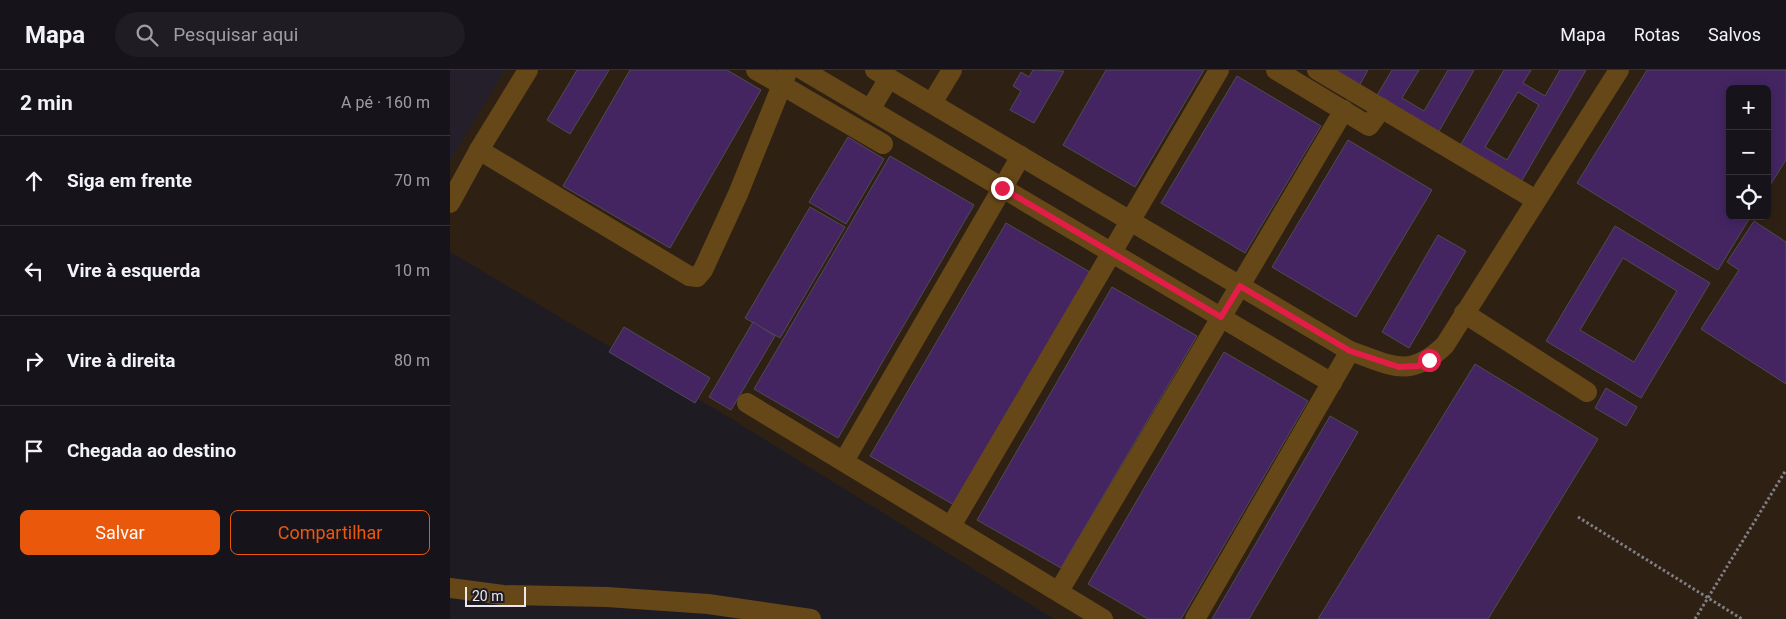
<!DOCTYPE html>
<html lang="pt">
<head>
<meta charset="utf-8">
<style>
  :root { --surface:#16141a; --page:#1f1d23; --text:#f1f3f6; --muted:#9e9ea2; --line:#353339; --accent:#ea580c }
  body { margin:0; font-family:Roboto,sans-serif; background:var(--page); color:var(--text) }
  .controls { position:absolute; right:15px; top:15px; display:grid; overflow:hidden; border-radius:8px; box-shadow:0 2px 12px #0003 }
  .controls button { width:45px; height:45px; display:grid; place-items:center; padding:0; border:0; border-bottom:1px solid var(--line); background:var(--surface); color:var(--text); font:25px sans-serif }
  .scale { position:absolute; left:15px; bottom:12px; width:61px; box-sizing:border-box; padding-left:5px; border:2px solid #eae8ed; border-top:0; font-size:14px; line-height:18px; white-space:nowrap; color:#eae8ed; -webkit-text-stroke:4px #1e1b22; paint-order:stroke }
  .stop { position:absolute; width:15px; height:15px; margin:-11px; border:4px solid #e11d48; border-radius:50%; background:#fff }
  .stop.end { background:#e11d48; border-color:#fff; box-shadow:0 1px 5px #0008 }
  .list { margin:0; padding:0; list-style:none }
  h2 { display:flex; justify-content:space-between; align-items:center; height:65px; margin:0; padding:0 20px; font-size:21px }
  h2 small { font-size:16px; font-weight:400; color:var(--muted) }
  .list li { display:grid; grid-template-columns:32px 1fr auto; gap:15px; align-items:center; box-sizing:border-box; height:90px; padding:0 20px; border-top:1px solid var(--line) }
  .list b { display:block; font-size:19px; white-space:nowrap }
  .list em { font-size:16px; font-style:normal; color:var(--muted) }
  .actions { display:flex; gap:10px; padding:15px 20px }
  .actions a { flex:1; padding:11px 0; border:1px solid var(--accent); border-radius:8px; text-align:center; font-size:18px; color:var(--accent) }
  .actions .main { background:var(--accent); color:#fff }
  .icon { flex:none; width:28px; height:28px; fill:none; stroke:currentColor; stroke-width:2; stroke-linecap:round; stroke-linejoin:round }
  .map { position:relative; flex:none; width:1336px; height:549px; overflow:hidden }
  header { display:flex; align-items:center; gap:30px; box-sizing:border-box; height:70px; padding:0 25px; background:var(--surface); border-bottom:1px solid var(--line) }
  header strong { font-size:24px }
  nav { display:flex; gap:28px; margin-inline-start:auto; font-size:18px }
  .search { width:350px; height:45px; background:var(--page); display:flex; align-items:center; gap:12px; box-sizing:border-box; padding:0 18px; border-radius:28px; color:var(--muted); font-size:19px }
  main { display:flex }
  aside { flex:1; background:var(--surface) }
  .map>svg:first-child { display:block }
</style>
</head>
<body>
<header>
<strong>Mapa</strong>
<div class="search"><svg class="icon" aria-label="search" viewBox="0 0 24 24"><circle cx="10" cy="10" r="6"/><path d="M15 15l6 6"/></svg>Pesquisar aqui</div>
<nav><a>Mapa</a><a>Rotas</a><a>Salvos</a></nav>
</header>
<main>
<aside>
<h2>2 min<small>A pé · 160 m</small></h2>
<ul class="list">
<li><svg class="icon" aria-label="ahead" viewBox="0 0 24 24"><path d="M12 20V5M6 11l6-6 6 6"/></svg><div><b>Siga em frente</b></div><em>70 m</em></li>
<li><svg class="icon" aria-label="left" viewBox="0 0 24 24"><path d="M17 20v-9H6M10 6l-5 5 5 5"/></svg><div><b>Vire à esquerda</b></div><em>10 m</em></li>
<li><svg class="icon" aria-label="right" viewBox="0 0 24 24"><path d="M7 20v-9h11M14 6l5 5-5 5"/></svg><div><b>Vire à direita</b></div><em>80 m</em></li>
<li><svg class="icon" aria-label="arrive" viewBox="0 0 24 24"><path d="M6 21V4h12l-3 4 3 4H6"/></svg><div><b>Chegada ao destino</b></div></li>
</ul>
<div class="actions"><a class="main">Salvar</a><a>Compartilhar</a></div>
</aside>
<div class="map">
<svg width="1336" height="549" viewBox="0 0 1336 549">
  <rect width="100%" height="100%" fill="#1e1b22"/>
  <path fill="#2e2114" fill-rule="evenodd" d="M0 0H1336V549H604L280 348 0 182ZM1280 19H1317V146H1280Z"/>
  <path fill="#251f2c" d="M0 0H55L0 91Z"/>
  <g fill="#442562" stroke="#4f4b54" fill-rule="evenodd">
    <path d="M127 0H159L120 64 97 50Z"/>
    <path d="M180 0H277L311 20 220 178 113 116Z"/>
    <path d="M583 0 614 1 584 53 560 40 571 21 563 16 571 2 579 7Z"/>
    <path d="M656 0H754L685 117 613 75Z"/>
    <path d="M880 0H918L909 16Z"/>
    <path d="M942 0H969L952 28 974 41 998 0H1024L988 63 926 27Z"/>
    <path d="M1054 0H1081L1073 13 1095 26 1110 0H1136L1071 112 1010 76ZM1068 22 1089 35 1057 90 1035 77Z"/>
    <path d="M1197 0H1336V90L1317 120V19H1280V146H1301L1268 200 1127 113Z"/>
    <path d="M787 6 871 56 795 183 711 133Z"/>
    <path d="M398 67 434 89 396 154 359 132Z"/>
    <path d="M898 70 982 120 906 247 822 197Z"/>
    <path d="M440 86 524 135 388 368 304 319Z"/>
    <path d="M360 137 395 157 330 268 295 248Z"/>
    <path d="M1304 151 1336 172V314L1251 259 1289 200 1277 192Z"/>
    <path d="M556 153 640 202 504 435 420 386Z"/>
    <path d="M1165 156 1260 213 1191 328 1096 271ZM1173 188 1227 221 1184 292 1130 260Z"/>
    <path d="M988 165 1016 181 959 278 932 262Z"/>
    <path d="M662 217 747 266 611 498 527 450Z"/>
    <path d="M303 252 325 266 281 340 259 327Z"/>
    <path d="M174 257 260 308 245 333 159 282Z"/>
    <path d="M774 282 858 331 731 549H698L638 514Z"/>
    <path d="M1025 294 1148 369 1038 549H868Z"/>
    <path d="M1156 318 1187 337 1176 356 1145 338Z"/>
    <path d="M880 346 908 362 799 549H762Z"/>
  </g>
  <g fill="none" stroke-linecap="round" stroke-linejoin="round">
    <g stroke="#817e85" stroke-width="3" stroke-dasharray="2.5 2.5" stroke-linecap="butt">
      <path d="M1128 447 1292 549"/>
      <path d="M1245 549 1336 400"/>
    </g>
    <g stroke="#664718" stroke-width="20">
      <path d="M306 0 433 74"/>
      <path d="M353 0 882 313"/>
      <path d="M425 0 900 281C942 295 959 310 995 275L1169 0"/>
      <path d="M826 0 919 56 932 38"/>
      <path d="M867 0 1086 130"/>
      <path d="M482 33 502 0"/>
      <path d="M420 40 439 8"/>
      <path d="M29 80 239 206 247 207 253 200 288 124 338 0"/>
      <path d="M0 133 29 80 78 0"/>
      <path d="M1014 243 1137 322"/>
      <path d="M297 333 653 549"/>
      <path d="M394 391 571 86"/>
      <path d="M501 456 769 0"/>
      <path d="M0 518 53 525 157 527 258 534 361 549"/>
      <path d="M609 521 894 40"/>
      <path d="M745 549 900 281"/>
    </g>
  </g>
  <g fill="none" stroke-linecap="round" stroke-linejoin="round">
    <path stroke="#e11d48" stroke-width="6" d="M552 118 771 247 790 216 900 281 949 297 968 296 979 290"/>
  </g>
</svg>
<div class="controls">
<button>+</button>
<button>−</button>
<button><svg class="icon" aria-label="locate" viewBox="0 0 24 24"><circle cx="12" cy="12" r="6"/><path d="M12 2v4M12 18v4M2 12h4M18 12h4"/></svg></button>
</div>
<div class="scale">20 m</div>
<div class="stop" style="left:979px;top:290px"></div>
<div class="stop end" style="left:552px;top:118px"></div>
</div>
</main>
</body>
</html>
